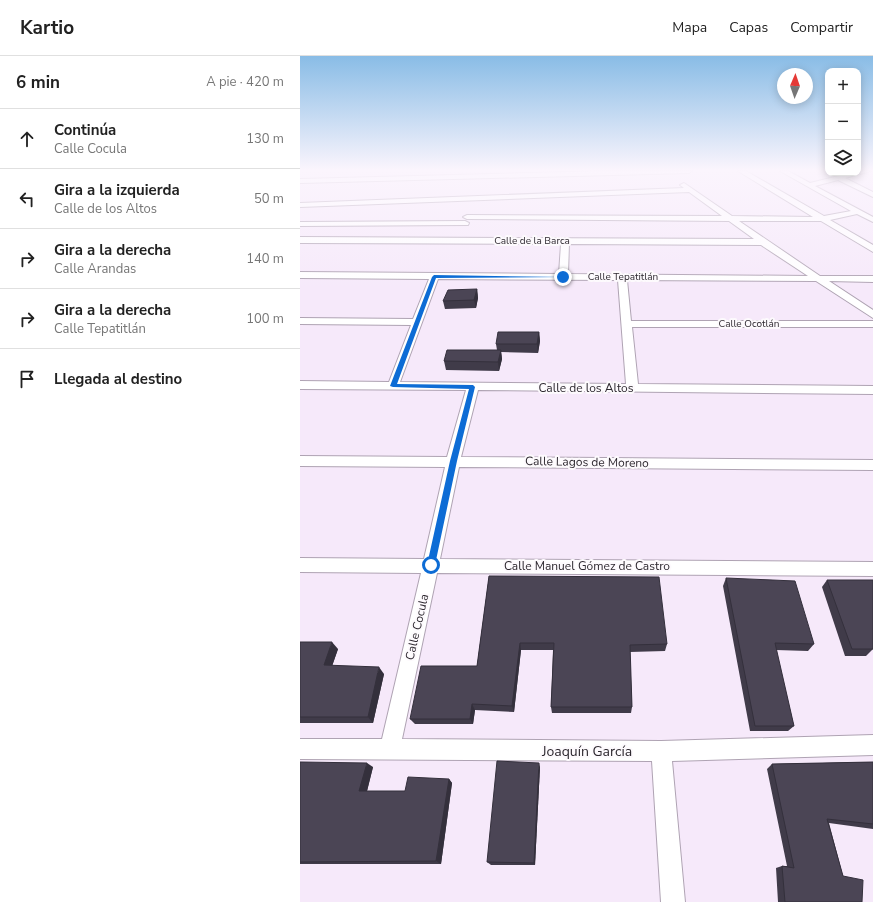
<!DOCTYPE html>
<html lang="es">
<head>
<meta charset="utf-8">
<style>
  :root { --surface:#fff; --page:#f6f6f6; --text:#222; --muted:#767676; --line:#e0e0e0 }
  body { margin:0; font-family:"Nunito Sans",sans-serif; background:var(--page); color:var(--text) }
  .controls { position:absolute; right:12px; top:12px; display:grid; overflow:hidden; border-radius:8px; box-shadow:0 2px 10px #0003 }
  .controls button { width:36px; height:36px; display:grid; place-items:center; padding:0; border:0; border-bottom:1px solid var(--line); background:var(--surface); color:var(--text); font:20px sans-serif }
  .compass { position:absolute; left:477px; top:12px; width:36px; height:36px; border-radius:50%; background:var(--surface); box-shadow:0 2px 10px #0003; rotate:2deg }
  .stop { position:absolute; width:12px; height:12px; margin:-9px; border:3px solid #0d6cd5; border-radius:50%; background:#fff }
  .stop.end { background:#0d6cd5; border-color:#fff; box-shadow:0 1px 4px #0008 }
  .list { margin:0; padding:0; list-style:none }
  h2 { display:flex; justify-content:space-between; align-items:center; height:52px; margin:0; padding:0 16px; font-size:17px }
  h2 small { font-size:13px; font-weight:400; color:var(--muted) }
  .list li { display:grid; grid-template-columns:26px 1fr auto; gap:12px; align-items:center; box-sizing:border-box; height:60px; padding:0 16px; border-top:1px solid var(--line) }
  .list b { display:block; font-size:15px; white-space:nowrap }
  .list p { margin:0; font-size:13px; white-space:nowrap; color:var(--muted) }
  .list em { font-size:13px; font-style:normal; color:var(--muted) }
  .icon { flex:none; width:22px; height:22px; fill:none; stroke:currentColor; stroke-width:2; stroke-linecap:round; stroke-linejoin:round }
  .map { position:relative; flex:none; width:573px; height:846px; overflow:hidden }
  header { display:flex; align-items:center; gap:24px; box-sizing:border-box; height:56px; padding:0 20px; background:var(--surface); border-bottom:1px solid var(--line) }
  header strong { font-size:19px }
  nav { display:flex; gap:22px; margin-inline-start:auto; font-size:14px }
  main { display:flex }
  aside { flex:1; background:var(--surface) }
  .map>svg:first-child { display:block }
</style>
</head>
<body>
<header>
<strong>Kartio</strong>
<nav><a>Mapa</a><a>Capas</a><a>Compartir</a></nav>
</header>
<main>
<aside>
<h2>6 min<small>A pie · 420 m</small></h2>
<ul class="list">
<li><svg class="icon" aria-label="ahead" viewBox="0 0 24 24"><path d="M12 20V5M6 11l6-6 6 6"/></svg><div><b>Continúa</b><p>Calle Cocula</p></div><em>130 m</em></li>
<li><svg class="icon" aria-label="left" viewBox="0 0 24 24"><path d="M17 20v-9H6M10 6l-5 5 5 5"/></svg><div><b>Gira a la izquierda</b><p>Calle de los Altos</p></div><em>50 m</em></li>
<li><svg class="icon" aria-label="right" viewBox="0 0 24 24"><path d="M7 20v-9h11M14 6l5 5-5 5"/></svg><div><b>Gira a la derecha</b><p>Calle Arandas</p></div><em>140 m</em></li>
<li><svg class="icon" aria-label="right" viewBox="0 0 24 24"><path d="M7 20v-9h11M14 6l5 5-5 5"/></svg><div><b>Gira a la derecha</b><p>Calle Tepatitlán</p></div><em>100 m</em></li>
<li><svg class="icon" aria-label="arrive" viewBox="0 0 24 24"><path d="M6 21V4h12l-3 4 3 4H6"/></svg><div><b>Llegada al destino</b></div></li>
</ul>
</aside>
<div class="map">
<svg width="573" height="846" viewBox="0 0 573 846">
  <rect width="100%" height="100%" fill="#f6e9fa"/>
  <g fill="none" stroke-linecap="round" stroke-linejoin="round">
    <g stroke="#afa3b3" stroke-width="2">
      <g id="minor">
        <path d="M307 115H392L389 117 0 127V123Z"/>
        <path d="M438 115H446L524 160 551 155 480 115H488L510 127 551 117H558L559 115H571L545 122 573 136V141L538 124 515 130 573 161V166L557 158 530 164 573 189V196L521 165H439L520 220H573V226L529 225 573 254V262L516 225 327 224 331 265H573V271H332L338 328 573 330V338L178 334 161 401 573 404V414L159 411 140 503 573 506V520L137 517 102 683 361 685 573 679V699L372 705 385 846H361L352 705 0 703V683H82L121 517 0 516V502L124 503 145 411 0 410V400L147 401 166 334 0 333V325L89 326 111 269 0 268V262L113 263 129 223 0 222V216L259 218 261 188 0 187V181L454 183 429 165 167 163 163 161 167 159 422 160 389 136 0 151V147L384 132 380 129 384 127 432 160 513 161ZM269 188 461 189 508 220 268 218ZM138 223 318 224 326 328 100 326Z"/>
        <path d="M165 165 169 167 168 169 0 170V166Z"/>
      </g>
    </g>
    <use href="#minor" fill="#fff" fill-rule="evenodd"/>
  </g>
  <g fill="#403b49">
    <path d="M177 233 178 242 176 252 145 253 143 245Z"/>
    <path d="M239 276 240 285 238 297 201 296 202 303 199 315 146 314 144 305 197 294 196 288Z"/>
    <path d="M189 520 367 588 365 595 330 596 332 651 331 657H252L251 651 253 594H221L214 656 175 654 173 668H115L110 663 177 610Z"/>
    <path d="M426 522 514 588 508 595 476 594 494 670 488 675H450L423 530Z"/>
    <path d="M527 524 573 593 566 600H545L522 531Z"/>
    <path d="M0 586 38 593 32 610 84 618 73 667H0Z"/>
    <path d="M0 706 73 711 67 735H105L149 723 152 727 141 808H0Z"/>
    <path d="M573 706V773L529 767 543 820 562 846H478L476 812 482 810H487L467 713 472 708Z"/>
    <path d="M240 711 235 809H191L187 806Z"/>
  </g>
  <g fill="#34303c">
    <path d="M177 233 178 242 176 252 174 244Z"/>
    <path d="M239 276 240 285 238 297 237 288Z"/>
    <path d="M201 294 202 303 199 315 198 306Z"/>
    <path d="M32 586 38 593 30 616 24 609Z"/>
    <path d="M220 587 221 594 214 656 212 650Z"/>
    <path d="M79 611 84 618 73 667 68 661Z"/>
    <path d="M172 648 175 654 173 668 170 663Z"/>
    <path d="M67 707 73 711 66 739 59 735Z"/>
    <path d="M239 707 240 711 235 809 234 807Z"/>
    <path d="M149 723 152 727 141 808 136 805Z"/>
  </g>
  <g fill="#4b4555" stroke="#34303c">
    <path d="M177 233 174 244 143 245 148 234Z"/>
    <path d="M198 276H239L237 288H196Z"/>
    <path d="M147 294H201L198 306 144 305Z"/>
    <path d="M189 520 359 521 367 588 330 589 332 651H251L254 587H220L212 650 172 648 170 663H110L121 610H177Z"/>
    <path d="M426 522 495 525 514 588 475 587 494 670H455Z"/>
    <path d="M527 524H573V593H552Z"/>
    <path d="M0 586H32L24 609 79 611 68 661H0Z"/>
    <path d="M197 705 239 707 234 807 187 806Z"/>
    <path d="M0 706 67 707 59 735H105L108 721 149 723 136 805 0 806Z"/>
    <path d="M573 706V768L527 763 543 820 563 824 562 846H485L482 810 494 812 472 708Z"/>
  </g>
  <linearGradient id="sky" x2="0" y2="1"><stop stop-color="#89bce6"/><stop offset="0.49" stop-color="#fbf5fd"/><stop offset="1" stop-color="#fbf5fd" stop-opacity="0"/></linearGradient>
  <rect width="573" height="233" fill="url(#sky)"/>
  <path fill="#0d6cd5" d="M134 219 265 221 136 222 97 328 173 329 175 331 157 405 135 509 131 512 127 509 150 405 169 333 93 331 90 330 132 221Z"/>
  <g text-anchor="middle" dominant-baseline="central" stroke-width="4" stroke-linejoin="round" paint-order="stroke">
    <g font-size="10" fill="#2e2930" stroke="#fdfafd">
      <text x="232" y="185">Calle de la Barca</text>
      <text x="323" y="221">Calle Tepatitlán</text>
      <text x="449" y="268">Calle Ocotlán</text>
    </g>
    <g font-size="12" fill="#2e2930" stroke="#fdfafd">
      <text x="286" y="332">Calle de los Altos</text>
      <text transform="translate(287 406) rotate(1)">Calle Lagos de Moreno</text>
      <text x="287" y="510">Calle Manuel Gómez de Castro</text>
      <text transform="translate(117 571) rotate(-77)">Calle Cocula</text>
    </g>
    <g font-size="14" fill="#2e2930" stroke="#fdfafd">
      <text x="287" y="695">Joaquín García</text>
    </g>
  </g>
</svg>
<div class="controls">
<button>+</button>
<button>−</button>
<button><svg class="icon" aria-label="layers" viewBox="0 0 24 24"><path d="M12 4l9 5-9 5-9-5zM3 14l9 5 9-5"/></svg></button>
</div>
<svg class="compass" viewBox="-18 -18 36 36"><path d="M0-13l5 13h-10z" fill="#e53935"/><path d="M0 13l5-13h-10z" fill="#767676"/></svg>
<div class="stop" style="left:131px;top:509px"></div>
<div class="stop end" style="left:263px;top:221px"></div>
</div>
</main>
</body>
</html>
